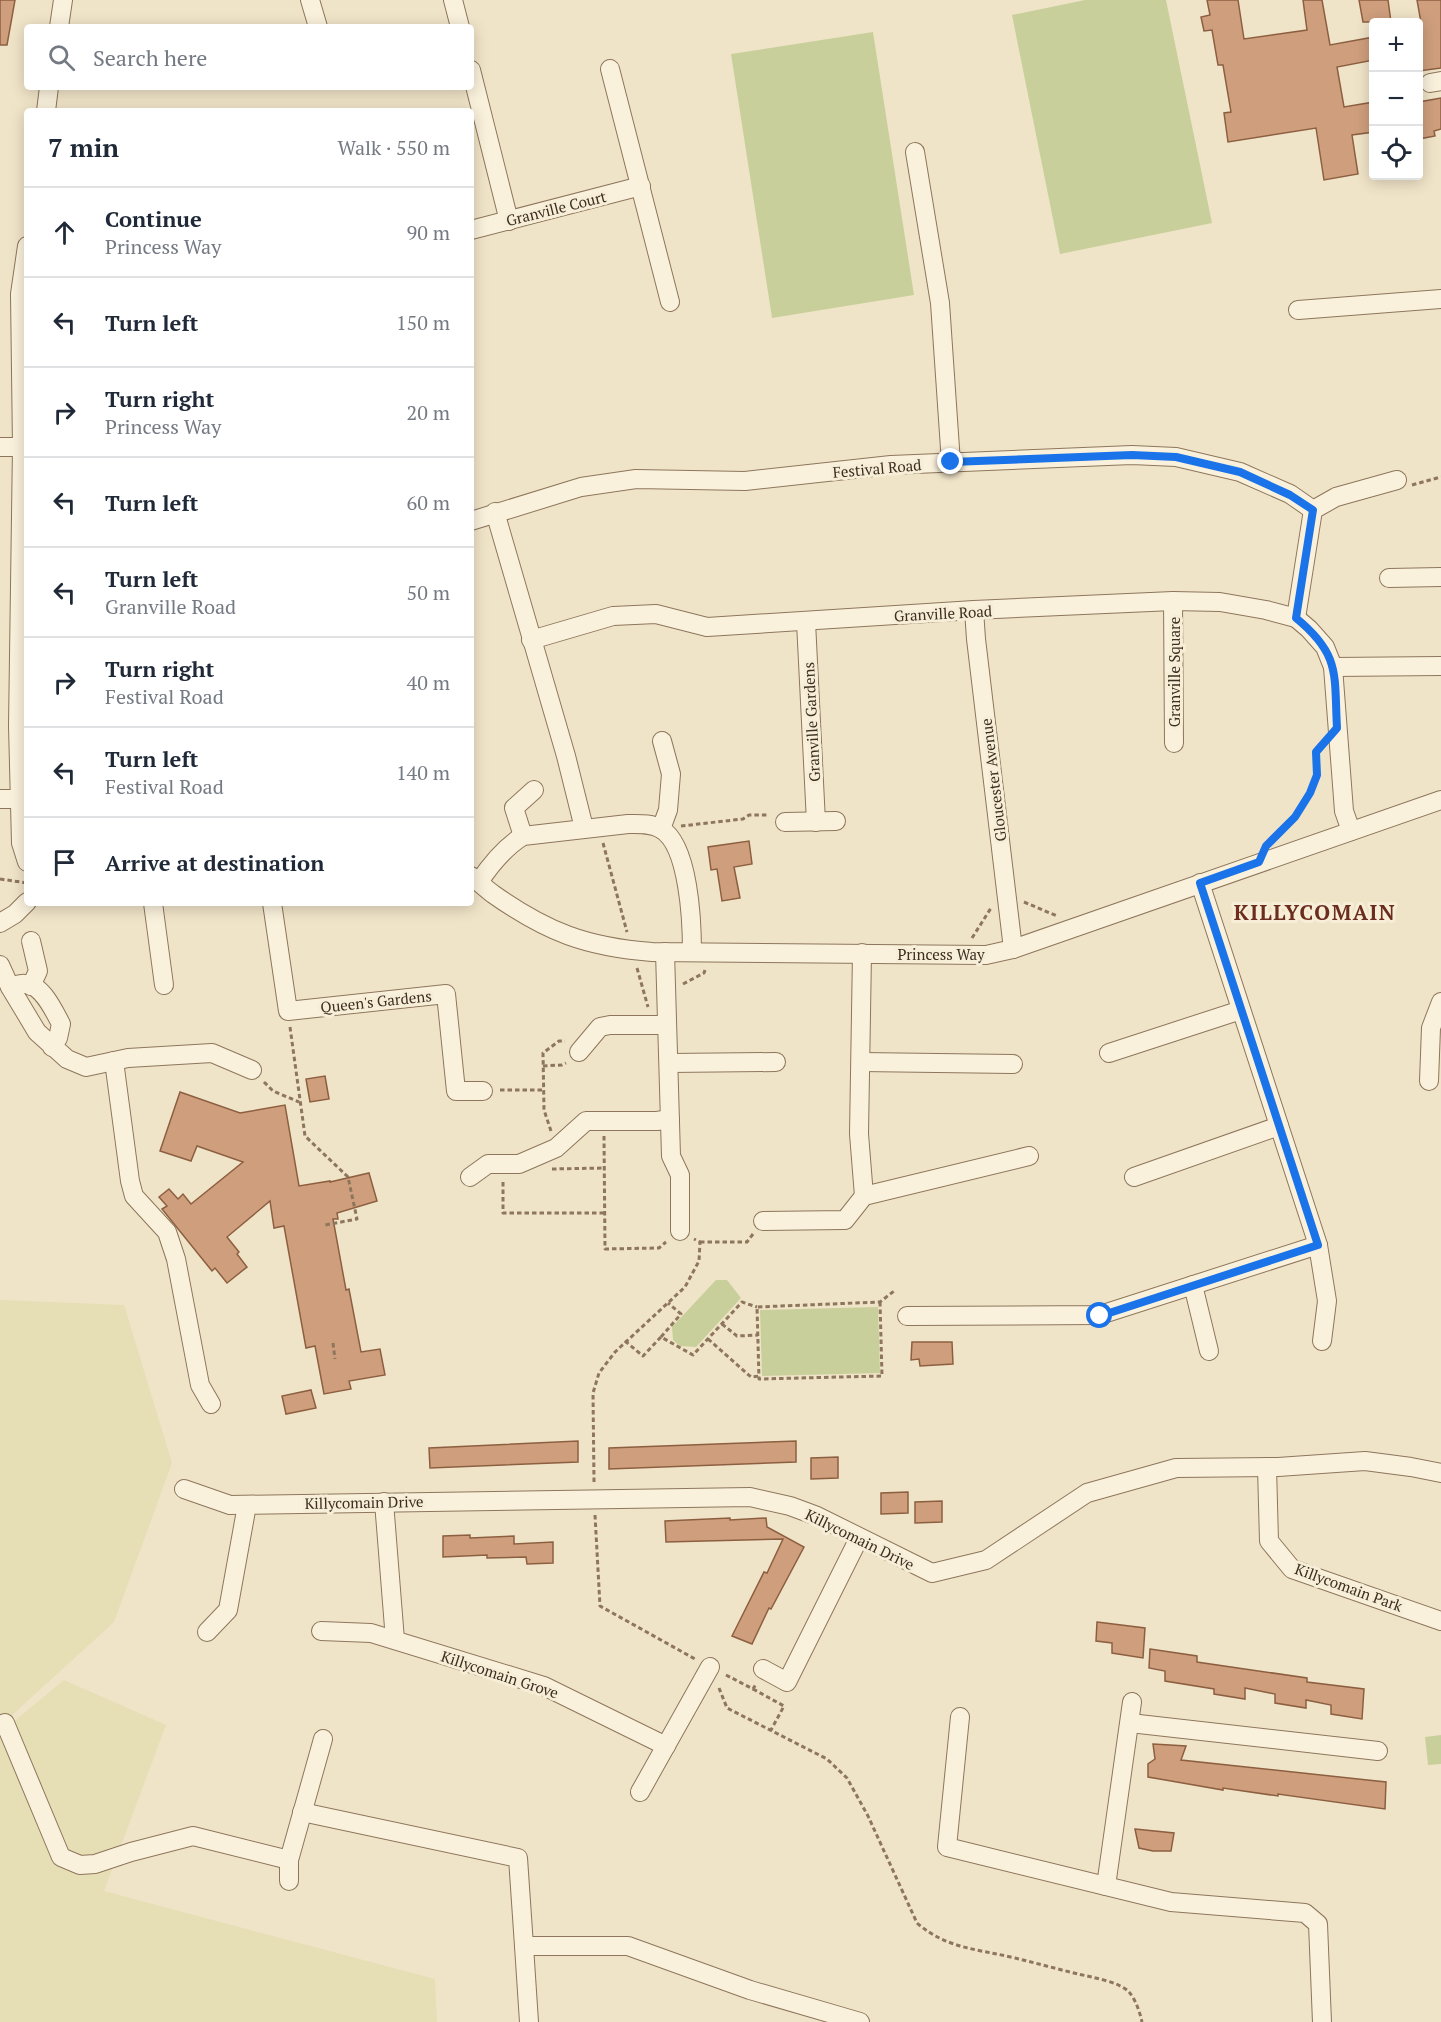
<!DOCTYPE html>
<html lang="en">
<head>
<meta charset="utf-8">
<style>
  :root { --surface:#fff; --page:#f2f2f3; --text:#1f2937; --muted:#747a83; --line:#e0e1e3 }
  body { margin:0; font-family:"PT Serif",serif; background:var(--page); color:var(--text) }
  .controls { position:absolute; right:18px; top:18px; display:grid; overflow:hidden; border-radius:6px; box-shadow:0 3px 15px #0003 }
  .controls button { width:54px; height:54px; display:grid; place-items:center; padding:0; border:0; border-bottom:2px solid var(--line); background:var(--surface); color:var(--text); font:30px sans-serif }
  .stop { position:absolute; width:18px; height:18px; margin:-14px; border:4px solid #1a73e8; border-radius:50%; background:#fff }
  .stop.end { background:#1a73e8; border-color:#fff; box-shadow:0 2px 6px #0008 }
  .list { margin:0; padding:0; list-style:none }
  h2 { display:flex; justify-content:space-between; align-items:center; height:78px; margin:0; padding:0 24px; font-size:26px }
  h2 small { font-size:20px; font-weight:400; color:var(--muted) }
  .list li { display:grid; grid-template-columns:39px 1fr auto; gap:18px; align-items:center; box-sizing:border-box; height:90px; padding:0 24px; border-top:2px solid var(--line) }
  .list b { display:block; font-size:22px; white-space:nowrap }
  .list p { margin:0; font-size:20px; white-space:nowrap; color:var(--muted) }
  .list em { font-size:20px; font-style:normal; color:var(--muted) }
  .icon { flex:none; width:33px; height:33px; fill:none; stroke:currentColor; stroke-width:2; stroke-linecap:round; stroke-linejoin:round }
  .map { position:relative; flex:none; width:1441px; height:2022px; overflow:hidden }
  .search { position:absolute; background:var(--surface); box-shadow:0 3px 15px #0003; left:24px; top:24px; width:450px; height:66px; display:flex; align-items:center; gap:15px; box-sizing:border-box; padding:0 21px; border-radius:6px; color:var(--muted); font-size:22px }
  .panel { position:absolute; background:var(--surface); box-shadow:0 3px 15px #0003; left:24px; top:108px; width:450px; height:798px; border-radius:6px }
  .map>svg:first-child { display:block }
</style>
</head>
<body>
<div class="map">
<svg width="1441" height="2022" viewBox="0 0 1441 2022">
  <rect width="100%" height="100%" fill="#f0e4c8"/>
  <g fill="#e6deb5">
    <path d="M0 1300 124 1305 172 1463 114 1622 0 1726Z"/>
    <path d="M64 1680 166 1725 104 1891 435 1979 437 2022H0V1733Z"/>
  </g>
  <g fill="#c9cf9b">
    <path d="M1085 0H1166L1212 223 1060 254 1012 15Z"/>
    <path d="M873 32 914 295 772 318 731 54Z"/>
    <path d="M716 1280H727L741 1298 696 1347 680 1346 673 1340 672 1327Z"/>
    <path d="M878 1307 880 1373 762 1376 760 1310Z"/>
    <path d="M1441 1735V1764L1428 1765 1425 1737Z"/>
  </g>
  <g fill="#cf9f7d" stroke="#8d5f41" stroke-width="1.5">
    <path d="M0 0H15L7 45H0Z"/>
    <path d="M1207 0H1238L1244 39 1307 30 1303 0H1322L1330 45 1374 37V60L1337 67 1344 107 1374 102V132L1352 135 1358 174 1324 180 1316 128 1228 142 1224 113 1231 112 1223 65H1218L1212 30 1204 31 1201 17 1210 15Z"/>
    <path d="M1359 0H1388L1391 22H1363Z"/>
    <path d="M1417 0H1441V68L1419 71V29L1422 28Z"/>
    <path d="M1441 98V129L1434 131 1435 136 1419 139V102Z"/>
    <path d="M749 841 752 864 734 867 740 898 722 901 717 869 711 870 708 847Z"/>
    <path d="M325 1076 329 1099 310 1102 306 1079Z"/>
    <path d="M180 1092 240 1113 285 1105 299 1186 330 1181V1182L369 1173 377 1201 337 1213 338 1219H333L346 1290 349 1289 361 1352 380 1349 385 1375 349 1381 351 1389 324 1394 315 1346 306 1348 284 1226 274 1228 270 1201 227 1237 239 1252 237 1254 247 1267 227 1283 215 1268 212 1271 162 1209 167 1206 159 1197 169 1189 178 1199 183 1194 191 1204 243 1162 197 1146 191 1161 160 1151Z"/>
    <path d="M912 1342H952L953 1364 920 1366 919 1359 911 1360Z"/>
    <path d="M311 1390 316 1408 286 1414 282 1396Z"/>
    <path d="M578 1441V1462L430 1468 429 1448Z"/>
    <path d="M796 1441V1462L609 1469V1448Z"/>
    <path d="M838 1457V1478L811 1479V1458Z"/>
    <path d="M908 1492V1513L881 1514V1493Z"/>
    <path d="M942 1501V1522L915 1523V1502Z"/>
    <path d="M730 1518V1520L766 1518 767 1527 804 1547 771 1609 769 1608 752 1644 732 1636 764 1572 767 1573 783 1539 666 1542 665 1521Z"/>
    <path d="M470 1535V1538L514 1536V1544L553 1542V1563L527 1564 526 1557 487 1558V1555L443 1557V1536Z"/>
    <path d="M1097 1622 1145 1628 1143 1658 1112 1653V1643L1096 1641Z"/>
    <path d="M1150 1649 1197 1656V1662L1307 1678V1682L1364 1689 1362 1719 1331 1714V1705L1306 1700V1708L1275 1703V1694L1245 1688V1699L1214 1694V1689L1165 1681V1671L1149 1668Z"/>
    <path d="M1153 1744 1186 1746 1181 1760 1386 1782 1385 1809 1278 1794V1796L1223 1788V1790L1148 1777V1764L1155 1759Z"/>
    <path d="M1135 1829 1174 1833 1171 1851H1153L1139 1848Z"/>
  </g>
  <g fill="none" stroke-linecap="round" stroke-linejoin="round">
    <g stroke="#8d765c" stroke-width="20">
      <g id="minor">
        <path d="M310 0 318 27"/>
        <path d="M453 0 460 27"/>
        <path d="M59 27 63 0"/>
        <path d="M610 69 670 302"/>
        <path d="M471 70 509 221"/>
        <path d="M1430 83 1441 81"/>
        <path d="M46 111 49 87"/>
        <path d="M915 152 940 303 951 463"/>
        <path d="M471 230 641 186"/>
        <path d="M27 246 20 294 22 447 18 726 21 843 27 862"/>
        <path d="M1298 310 1441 299"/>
        <path d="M0 447H22"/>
        <path d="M495 512 566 756 584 828"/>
        <path d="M471 521 581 487 636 479 745 481 891 465 1132 455 1176 457 1240 472 1290 494 1313 510"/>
        <path d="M1389 578 1441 577"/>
        <path d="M1173 601 1174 743"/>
        <path d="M974 610 976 639 1013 949"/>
        <path d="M1296 618 1313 510 1336 497 1397 480"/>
        <path d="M806 622 816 822"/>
        <path d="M531 640 613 616 656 614 707 627 974 610 1173 601 1220 602 1266 610 1296 618 1309 629 1325 647 1333 667 1344 811 1351 831"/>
        <path d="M1333 667 1441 666"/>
        <path d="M0 799H20"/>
        <path d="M785 822 836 821"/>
        <path d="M661 829 668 810 671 774 662 741"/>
        <path d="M523 836 514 808 534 790"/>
        <path d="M471 876C478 881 485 888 493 894 547 932 586 947 652 952L986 955 1013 949 1441 800"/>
        <path d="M479 882C491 864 505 847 523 836L628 824C639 824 651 823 661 829 689 845 692 922 692 952"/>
        <path d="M1200 883 1318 1245 1327 1301 1322 1341"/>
        <path d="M153 903 164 985"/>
        <path d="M272 903 288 1011 446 994 456 1091H483"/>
        <path d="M0 923 15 914 27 902"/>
        <path d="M665 952 671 1156 680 1175V1231"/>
        <path d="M862 953 859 1134 864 1196"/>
        <path d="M0 965 10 987 37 1032 67 1059 86 1067 128 1058 212 1053 252 1070"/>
        <path d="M31 986 38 971 31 941"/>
        <path d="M10 987C14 986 20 983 25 984 42 984 54 1011 61 1024L58 1038 52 1047"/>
        <path d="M579 1052 600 1027 610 1025H667"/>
        <path d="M1109 1053 1241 1010"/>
        <path d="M114 1061 130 1181 134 1196 167 1232 176 1259 200 1385 211 1404"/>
        <path d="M861 1062 1013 1064"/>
        <path d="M669 1063 776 1062"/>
        <path d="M1429 1081 1431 1028 1441 1002"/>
        <path d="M470 1177 488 1164H519L556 1148 586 1121H657L670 1119"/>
        <path d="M1134 1177 1279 1126"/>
        <path d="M763 1221 845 1220 864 1196 1029 1156"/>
        <path d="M1193 1285 1209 1351"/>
        <path d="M907 1316 1100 1315 1318 1245"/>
        <path d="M1267 1467 1269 1541 1292 1569 1441 1621"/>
        <path d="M184 1489 230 1505 750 1497 790 1506 817 1516 932 1573 986 1560 1087 1493 1176 1468 1278 1467 1365 1461 1411 1467 1441 1473"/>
        <path d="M384 1502 395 1640"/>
        <path d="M321 1631 371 1633 544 1686 666 1746"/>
        <path d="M207 1632 228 1610 247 1505"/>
        <path d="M763 1669 787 1682 859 1538"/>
        <path d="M960 1717 947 1847 1171 1902 1305 1913 1318 1924 1322 2022"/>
        <path d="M5 1723 61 1857 80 1865 95 1864 131 1852 193 1836 289 1860"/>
        <path d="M1130 1723 1378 1751"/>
        <path d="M640 1792 710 1667"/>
        <path d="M302 1812 518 1858 524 1946"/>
        <path d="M289 1881V1860L323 1739"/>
        <path d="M1106 1886 1132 1702"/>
        <path d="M529 2022 524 1946H628L750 1990 860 2022"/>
      </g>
    </g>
    <g stroke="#8d765c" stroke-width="3" stroke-dasharray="4.5 3" stroke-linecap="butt">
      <path d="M1412 485 1441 477"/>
      <path d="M681 826 743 819 749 815H769"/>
      <path d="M1274 839C1291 821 1312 801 1317 776 1318 768 1316 759 1316 752L1322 745"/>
      <path d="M603 843 627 932"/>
      <path d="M0 879 27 883"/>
      <path d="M1024 902 1057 916"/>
      <path d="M972 938 991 908"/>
      <path d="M637 968 648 1007"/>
      <path d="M683 984 704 973 705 970"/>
      <path d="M290 1027 305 1136 348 1177 357 1219 325 1225"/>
      <path d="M543 1066 562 1065 566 1063"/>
      <path d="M264 1082 273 1091 299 1102"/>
      <path d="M500 1090H544"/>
      <path d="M551 1131 544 1110 543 1053 559 1041H565"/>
      <path d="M604 1136 605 1249 659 1248 666 1242"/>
      <path d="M552 1169 604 1168"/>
      <path d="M503 1182V1213H605"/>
      <path d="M700 1242H747L753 1234"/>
      <path d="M880 1302 882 1376 759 1379 757 1307 880 1302 894 1291"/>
      <path d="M722 1324 737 1336 758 1335"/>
      <path d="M661 1337 681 1314 668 1303"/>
      <path d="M708 1339 751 1377 759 1376"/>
      <path d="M625 1341 643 1356 661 1337 693 1355 742 1302 757 1307"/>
      <path d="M333 1343 335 1359"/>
      <path d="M594 1482 593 1393 599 1373 615 1352 685 1287 699 1261 700 1242 694 1239"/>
      <path d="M595 1515 600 1606 695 1659"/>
      <path d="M726 1675 753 1689 756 1684"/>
      <path d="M719 1688 727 1708 827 1759 847 1778 868 1816 917 1923C947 1949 978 1949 1015 1958 1036 1963 1057 1969 1078 1974 1091 1977 1120 1982 1129 1992 1136 2000 1140 2013 1142 2022"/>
      <path d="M753 1689 784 1706 771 1730"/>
    </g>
    <use href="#minor" stroke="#faf1dc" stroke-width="18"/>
  </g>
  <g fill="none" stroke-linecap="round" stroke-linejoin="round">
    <path stroke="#1a73e8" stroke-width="8" d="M951 462 1132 455 1176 457 1240 472 1290 495 1313 510 1296 618C1341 655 1334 674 1337 728L1316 752 1317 775 1310 793 1295 817 1266 846 1259 862 1200 883 1318 1245 1100 1316"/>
  </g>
  <g text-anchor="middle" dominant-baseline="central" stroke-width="6" stroke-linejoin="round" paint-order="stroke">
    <g font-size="15" fill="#3d2e20" stroke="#f7eed8">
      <text transform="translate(556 208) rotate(-14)">Granville Court</text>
      <text transform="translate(877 468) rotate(-5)">Festival Road</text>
      <text transform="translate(943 613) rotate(-3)">Granville Road</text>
      <text transform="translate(1174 672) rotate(-90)">Granville Square</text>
      <text transform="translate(811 722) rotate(-93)">Granville Gardens</text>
      <text transform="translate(993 780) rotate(-97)">Gloucester Avenue</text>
      <text x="941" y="954">Princess Way</text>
      <text transform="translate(376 1001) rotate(-6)">Queen's Gardens</text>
      <text transform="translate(364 1502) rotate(-1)">Killycomain Drive</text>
      <text transform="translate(860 1539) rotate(26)">Killycomain Drive</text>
      <text transform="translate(1349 1587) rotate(20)">Killycomain Park</text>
      <text transform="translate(500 1674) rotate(18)">Killycomain Grove</text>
    </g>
    <g font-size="21" font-weight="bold" letter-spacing="1.5" fill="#6b2e1e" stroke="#f7eed8">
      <text x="1315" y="912">KILLYCOMAIN</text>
    </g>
  </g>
</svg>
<div class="controls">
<button>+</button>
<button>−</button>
<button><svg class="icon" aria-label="locate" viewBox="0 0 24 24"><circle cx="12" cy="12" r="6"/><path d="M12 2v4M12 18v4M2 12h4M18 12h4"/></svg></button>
</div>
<div class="stop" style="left:1100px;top:1316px"></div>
<div class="stop end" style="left:951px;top:462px"></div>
<div class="search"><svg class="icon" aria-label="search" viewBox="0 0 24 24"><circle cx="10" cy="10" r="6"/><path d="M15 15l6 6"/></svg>Search here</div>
<section class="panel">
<h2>7 min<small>Walk · 550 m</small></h2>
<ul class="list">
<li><svg class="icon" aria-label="ahead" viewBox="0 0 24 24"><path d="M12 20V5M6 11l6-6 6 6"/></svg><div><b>Continue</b><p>Princess Way</p></div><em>90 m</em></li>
<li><svg class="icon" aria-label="left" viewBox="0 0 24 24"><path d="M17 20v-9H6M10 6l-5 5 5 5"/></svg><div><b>Turn left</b></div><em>150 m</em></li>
<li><svg class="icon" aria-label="right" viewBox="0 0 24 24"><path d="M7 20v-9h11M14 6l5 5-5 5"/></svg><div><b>Turn right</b><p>Princess Way</p></div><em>20 m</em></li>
<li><svg class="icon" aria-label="left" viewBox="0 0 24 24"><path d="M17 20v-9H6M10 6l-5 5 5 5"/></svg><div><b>Turn left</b></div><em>60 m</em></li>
<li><svg class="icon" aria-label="left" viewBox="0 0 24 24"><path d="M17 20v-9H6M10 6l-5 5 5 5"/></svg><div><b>Turn left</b><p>Granville Road</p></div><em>50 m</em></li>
<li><svg class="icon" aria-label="right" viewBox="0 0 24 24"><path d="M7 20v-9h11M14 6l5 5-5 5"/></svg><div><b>Turn right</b><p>Festival Road</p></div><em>40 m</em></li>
<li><svg class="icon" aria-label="left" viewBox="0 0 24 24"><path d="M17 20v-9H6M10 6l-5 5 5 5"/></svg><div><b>Turn left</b><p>Festival Road</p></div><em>140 m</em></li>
<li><svg class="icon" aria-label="arrive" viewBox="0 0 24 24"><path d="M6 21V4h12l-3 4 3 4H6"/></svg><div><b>Arrive at destination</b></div></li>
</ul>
</section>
</div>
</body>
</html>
